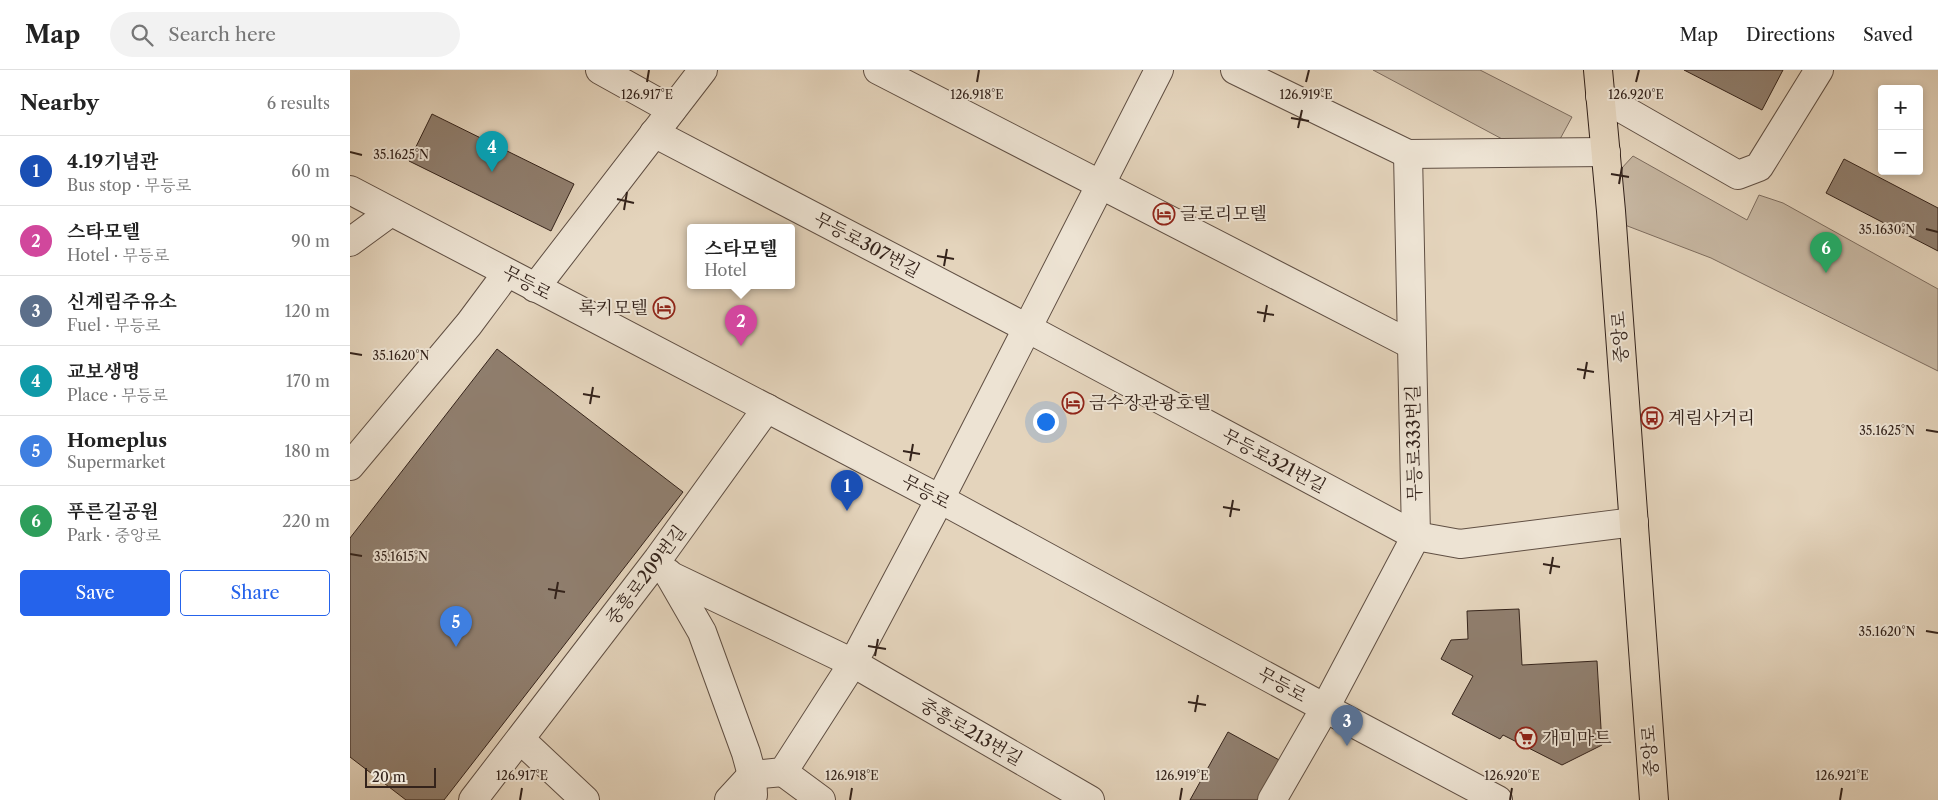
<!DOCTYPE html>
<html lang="en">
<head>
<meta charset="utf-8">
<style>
  :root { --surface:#fff; --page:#f2f2f2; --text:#222; --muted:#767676; --line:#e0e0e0; --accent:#2563eb }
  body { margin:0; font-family:"Libre Caslon Text","Noto Serif KR",serif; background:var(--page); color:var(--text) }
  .controls { position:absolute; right:15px; top:15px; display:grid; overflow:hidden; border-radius:5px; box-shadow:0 2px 8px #0003 }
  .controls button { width:45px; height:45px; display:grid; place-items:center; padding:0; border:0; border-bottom:1px solid var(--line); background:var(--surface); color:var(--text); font:25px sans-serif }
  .scale { position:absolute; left:15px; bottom:12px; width:71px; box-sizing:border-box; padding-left:5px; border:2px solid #34231b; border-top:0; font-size:14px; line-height:18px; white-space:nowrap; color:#34231b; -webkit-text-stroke:4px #ede3d3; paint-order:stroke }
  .you { position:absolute; left:695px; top:351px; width:18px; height:18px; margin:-12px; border:4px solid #fff; border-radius:50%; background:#1a73e8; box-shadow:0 0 0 8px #1a73e833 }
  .badge { display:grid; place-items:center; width:32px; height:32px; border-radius:50%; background:var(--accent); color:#fff; font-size:16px; font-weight:700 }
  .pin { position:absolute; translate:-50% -41px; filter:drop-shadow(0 1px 2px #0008) }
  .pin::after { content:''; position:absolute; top:26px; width:18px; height:15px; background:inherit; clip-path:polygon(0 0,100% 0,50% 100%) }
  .popup { position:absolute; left:337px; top:154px; width:108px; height:65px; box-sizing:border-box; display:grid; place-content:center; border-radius:5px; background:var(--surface); filter:drop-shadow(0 1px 4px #0005); font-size:16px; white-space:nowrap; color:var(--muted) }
  .popup b { font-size:19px; color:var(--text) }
  .popup::after { content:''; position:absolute; left:50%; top:100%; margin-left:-10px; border:10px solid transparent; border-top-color:var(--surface) }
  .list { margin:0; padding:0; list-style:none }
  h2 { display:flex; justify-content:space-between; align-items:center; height:65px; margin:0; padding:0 20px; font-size:21px }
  h2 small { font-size:16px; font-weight:400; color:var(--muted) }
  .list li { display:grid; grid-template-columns:32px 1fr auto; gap:15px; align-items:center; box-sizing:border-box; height:70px; padding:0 20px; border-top:1px solid var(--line) }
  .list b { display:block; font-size:19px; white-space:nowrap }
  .list p { margin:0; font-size:16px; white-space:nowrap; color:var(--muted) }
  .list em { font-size:16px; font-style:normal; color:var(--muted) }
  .actions { display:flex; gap:10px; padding:15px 20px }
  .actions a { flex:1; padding:11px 0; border:1px solid var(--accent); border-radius:5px; text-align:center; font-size:18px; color:var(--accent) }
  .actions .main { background:var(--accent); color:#fff }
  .icon { flex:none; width:28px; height:28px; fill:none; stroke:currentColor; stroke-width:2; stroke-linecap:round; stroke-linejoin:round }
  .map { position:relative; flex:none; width:1588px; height:730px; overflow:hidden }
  header { display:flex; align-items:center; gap:30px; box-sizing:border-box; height:70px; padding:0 25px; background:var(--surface); border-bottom:1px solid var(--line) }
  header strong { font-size:24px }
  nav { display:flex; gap:28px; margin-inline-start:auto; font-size:18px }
  .search { width:350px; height:45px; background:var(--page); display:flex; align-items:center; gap:12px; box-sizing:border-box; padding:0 18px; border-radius:28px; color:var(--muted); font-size:19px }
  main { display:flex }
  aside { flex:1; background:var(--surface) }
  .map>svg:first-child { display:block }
</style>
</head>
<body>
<header>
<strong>Map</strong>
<div class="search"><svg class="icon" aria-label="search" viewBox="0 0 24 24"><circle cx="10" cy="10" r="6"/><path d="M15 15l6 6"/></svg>Search here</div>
<nav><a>Map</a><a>Directions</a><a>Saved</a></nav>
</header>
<main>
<aside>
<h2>Nearby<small>6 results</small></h2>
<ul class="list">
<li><span class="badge" style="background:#1a4fb4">1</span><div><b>4.19기념관</b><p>Bus stop · 무등로</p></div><em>60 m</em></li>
<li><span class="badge" style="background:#d1479c">2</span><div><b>스타모텔</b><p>Hotel · 무등로</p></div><em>90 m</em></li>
<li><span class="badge" style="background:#5c6f8a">3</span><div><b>신계림주유소</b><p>Fuel · 무등로</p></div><em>120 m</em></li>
<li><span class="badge" style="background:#0f9aa8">4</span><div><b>교보생명</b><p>Place · 무등로</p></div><em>170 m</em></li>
<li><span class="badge" style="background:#3f7fe0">5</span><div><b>Homeplus</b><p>Supermarket</p></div><em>180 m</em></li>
<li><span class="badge" style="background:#2e9e5b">6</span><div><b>푸른길공원</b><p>Park · 중앙로</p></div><em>220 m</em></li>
</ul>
<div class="actions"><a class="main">Save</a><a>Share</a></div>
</aside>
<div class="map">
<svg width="1588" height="730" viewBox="0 0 1588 730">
  <rect width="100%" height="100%" fill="#e4d4bc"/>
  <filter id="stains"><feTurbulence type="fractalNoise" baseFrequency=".004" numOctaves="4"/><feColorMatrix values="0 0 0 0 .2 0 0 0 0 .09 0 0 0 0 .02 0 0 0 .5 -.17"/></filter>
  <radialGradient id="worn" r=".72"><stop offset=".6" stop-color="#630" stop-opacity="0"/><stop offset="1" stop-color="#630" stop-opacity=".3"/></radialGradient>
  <g fill="#c6b6a1" stroke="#7d6c5e">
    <path d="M1023 0H1130L1222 47 1197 93Z"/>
    <path d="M1283 86 1397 150 1409 125 1433 133 1588 219V301L1361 188 1267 152 1270 100Z"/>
  </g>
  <g fill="#907f6f" stroke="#34231b">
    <path d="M1334 0H1433L1412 40Z"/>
    <path d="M82 44 224 114 201 161 59 91Z"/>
    <path d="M1494 89 1588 138V181L1476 123Z"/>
    <path d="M147 279 333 422 94 730H56L0 687V468Z"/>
    <path d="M1169 539 1172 595 1247 591 1252 675 1212 695 1153 665 1150 669 1102 644 1123 606 1091 589 1101 570 1118 569 1117 541Z"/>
    <path d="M878 662 931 691 910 730H840Z"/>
  </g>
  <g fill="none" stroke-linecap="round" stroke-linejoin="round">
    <g stroke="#604f43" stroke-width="30">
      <g id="minor">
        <path d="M250 0 322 40"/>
        <path d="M528 0 1062 275"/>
        <path d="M885 0 1058 84 1256 82"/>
        <path d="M1250 26 1388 105 1409 97 1469 0"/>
        <path d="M304 63 677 258 1066 466 1110 474 1284 452"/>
        <path d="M0 120 590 429 975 638 1148 730"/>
        <path d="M0 172 41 142"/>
        <path d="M185 218 353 0"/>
        <path d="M0 396 119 254 157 203"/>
        <path d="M318 503 352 562 396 683 402 705 403 725"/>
        <path d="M319 505 503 593 740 730"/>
        <path d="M171 670 235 730"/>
        <path d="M433 702 471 730"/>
        <path d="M123 730 308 489 417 338"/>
        <path d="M379 730 402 705 433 702 503 593 590 429 809 0"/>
        <path d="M922 730 975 638 1066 466 1058 84"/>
      </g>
    </g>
    <g stroke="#34231b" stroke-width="30">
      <path id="major" d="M1248 0 1261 141 1304 730"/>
    </g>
    <use href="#minor" stroke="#ede3d3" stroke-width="28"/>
    <use href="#major" stroke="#e4d4bc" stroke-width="28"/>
  </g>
  <path fill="none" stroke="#34231b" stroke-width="2" d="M297 12 299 0M627 12 629 0M956 12 959 0M1286 12 1289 0M941 48 959 51M948 58 952 40M0 82 12 85M1261 104 1279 107M1269 114 1272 97M267 129 284 133M274 140 277 122M1576 159 1588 162M587 186 604 189M594 196 597 179M907 242 924 245M914 252 917 235M0 283 12 285M1227 299 1244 302M1234 309 1237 292M233 324 250 327M240 334 243 317M1576 360 1588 362M553 381 570 384M560 391 563 374M873 437 890 440M880 447 883 430M0 484 12 486M1193 494 1210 497M1200 504 1203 487M198 519 215 522M205 529 208 512M1576 561 1588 563M518 576 536 579M525 586 528 569M838 632 856 635M845 642 848 625M170 730 172 718M500 730 502 718M830 730 832 718M1160 730 1162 718M1490 730 1492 718"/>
  <defs>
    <g id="hotel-ring" transform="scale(1.125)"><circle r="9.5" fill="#ede3d3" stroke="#8f2418" stroke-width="1.5"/><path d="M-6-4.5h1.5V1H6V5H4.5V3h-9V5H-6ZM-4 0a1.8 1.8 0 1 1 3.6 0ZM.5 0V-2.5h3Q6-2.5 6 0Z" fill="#8f2418"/></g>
    <g id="bus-ring" transform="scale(1.125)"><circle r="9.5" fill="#ede3d3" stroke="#8f2418" stroke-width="1.5"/><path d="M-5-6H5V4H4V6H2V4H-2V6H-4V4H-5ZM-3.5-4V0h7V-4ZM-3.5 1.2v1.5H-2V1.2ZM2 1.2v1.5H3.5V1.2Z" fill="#8f2418"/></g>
    <g id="supermarket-ring" transform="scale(1.125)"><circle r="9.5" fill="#ede3d3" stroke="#8f2418" stroke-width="1.5"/><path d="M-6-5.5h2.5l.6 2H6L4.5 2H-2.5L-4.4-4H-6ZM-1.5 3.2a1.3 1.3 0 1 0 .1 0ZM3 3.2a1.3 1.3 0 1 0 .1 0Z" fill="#8f2418"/></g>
  </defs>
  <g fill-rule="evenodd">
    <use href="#hotel-ring" x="814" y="144"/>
    <use href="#hotel-ring" x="314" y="238"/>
    <use href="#hotel-ring" x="723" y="333"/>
    <use href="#bus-ring" x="1302" y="348"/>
    <use href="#supermarket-ring" x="1176" y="668"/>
  </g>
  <g text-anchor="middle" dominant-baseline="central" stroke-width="4" stroke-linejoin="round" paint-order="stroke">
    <g font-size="18" fill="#34231b" stroke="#ede3d3" text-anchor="start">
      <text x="830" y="144">글로리모텔</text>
      <text x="298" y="238" text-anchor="end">록키모텔</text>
      <text x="739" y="333">금수장관광호텔</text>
      <text x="1318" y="348">계림사거리</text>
      <text x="1192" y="668">개미마트</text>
    </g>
    <g font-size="18" fill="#34231b" stroke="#ede3d3">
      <text transform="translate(517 175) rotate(28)">무등로307번길</text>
      <text transform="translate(177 213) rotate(28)">무등로</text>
      <text transform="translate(1270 267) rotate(-94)">중앙로</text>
      <text transform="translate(1064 373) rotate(-91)">무등로333번길</text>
      <text transform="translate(924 391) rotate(28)">무등로321번길</text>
      <text transform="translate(576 422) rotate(28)">무등로</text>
      <text transform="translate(296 505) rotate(-53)">중흥로209번길</text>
      <text transform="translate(932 615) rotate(29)">무등로</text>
      <text transform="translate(621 662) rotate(30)">중흥로213번길</text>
      <text transform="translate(1300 681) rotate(-94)">중앙로</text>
    </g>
  </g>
  <g font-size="12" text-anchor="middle" fill="#34231b" stroke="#ede3d3" stroke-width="4" stroke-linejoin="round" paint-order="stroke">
    <text x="956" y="29">126.919°E</text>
    <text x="297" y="29">126.917°E</text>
    <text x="627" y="29">126.918°E</text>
    <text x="1286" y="29">126.920°E</text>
    <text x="51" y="89">35.1625°N</text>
    <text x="1537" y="164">35.1630°N</text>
    <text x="51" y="290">35.1620°N</text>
    <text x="1537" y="365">35.1625°N</text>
    <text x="51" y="491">35.1615°N</text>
    <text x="1537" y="566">35.1620°N</text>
    <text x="172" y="710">126.917°E</text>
    <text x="502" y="710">126.918°E</text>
    <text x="832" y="710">126.919°E</text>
    <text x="1162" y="710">126.920°E</text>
    <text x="1492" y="710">126.921°E</text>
  </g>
  <rect width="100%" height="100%" filter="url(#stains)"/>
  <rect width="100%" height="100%" fill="url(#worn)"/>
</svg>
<div class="controls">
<button>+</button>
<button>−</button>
</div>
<div class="scale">20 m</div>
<div class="you"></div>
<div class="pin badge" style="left:497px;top:441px;background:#1a4fb4">1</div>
<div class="pin badge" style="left:391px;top:276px;background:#d1479c">2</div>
<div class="popup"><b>스타모텔</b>Hotel</div>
<div class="pin badge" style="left:997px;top:676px;background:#5c6f8a">3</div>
<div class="pin badge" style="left:142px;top:102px;background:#0f9aa8">4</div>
<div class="pin badge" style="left:106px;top:577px;background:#3f7fe0">5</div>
<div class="pin badge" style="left:1476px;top:203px;background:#2e9e5b">6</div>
</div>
</main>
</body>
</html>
